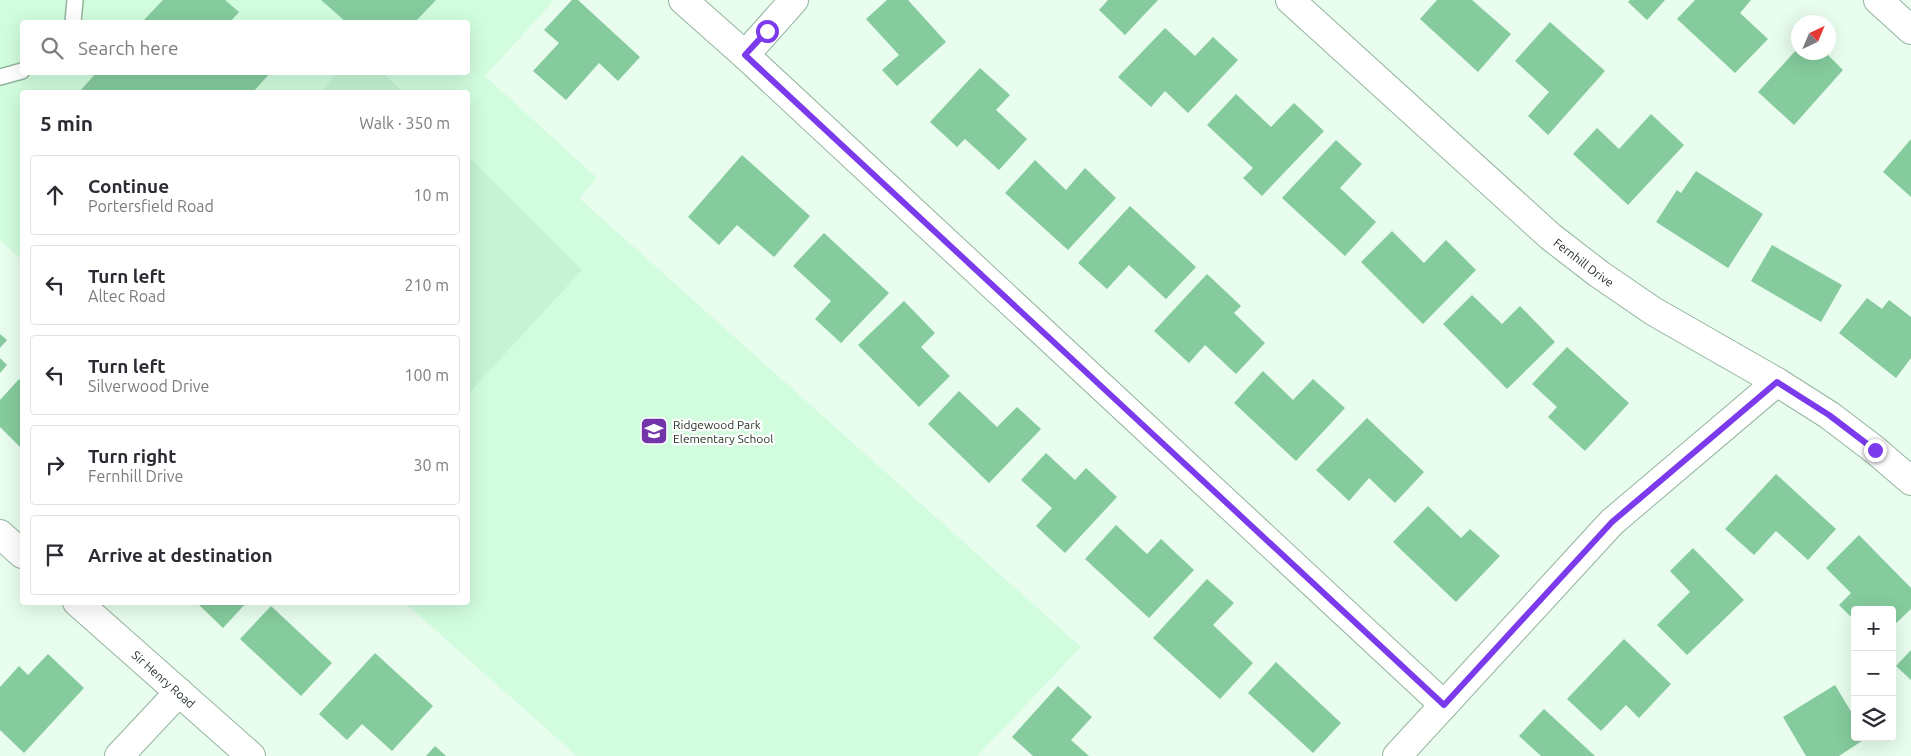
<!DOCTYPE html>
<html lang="en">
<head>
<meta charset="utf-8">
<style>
  :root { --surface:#fff; --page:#f2f2f3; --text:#2b2b33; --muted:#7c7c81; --line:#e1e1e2 }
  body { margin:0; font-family:Ubuntu,sans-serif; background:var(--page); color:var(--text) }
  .controls { position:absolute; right:15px; bottom:15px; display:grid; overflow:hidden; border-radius:5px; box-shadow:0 5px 20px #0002 }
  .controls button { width:45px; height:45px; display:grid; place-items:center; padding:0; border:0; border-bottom:1px solid var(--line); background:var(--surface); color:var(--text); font:25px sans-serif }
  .compass { position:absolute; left:1791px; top:15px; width:45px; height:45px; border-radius:50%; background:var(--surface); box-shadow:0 5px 20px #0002; rotate:44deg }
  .stop { position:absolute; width:15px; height:15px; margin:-11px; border:4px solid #7c3aed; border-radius:50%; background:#fff }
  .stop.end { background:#7c3aed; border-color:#fff; box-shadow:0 1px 5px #0008 }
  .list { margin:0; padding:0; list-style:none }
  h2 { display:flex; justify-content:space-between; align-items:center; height:65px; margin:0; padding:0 20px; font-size:21px }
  h2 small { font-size:16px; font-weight:400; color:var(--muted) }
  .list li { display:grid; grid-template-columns:32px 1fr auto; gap:15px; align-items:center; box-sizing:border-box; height:80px; margin:0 10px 10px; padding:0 10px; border:1px solid var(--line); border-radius:5px }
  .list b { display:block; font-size:19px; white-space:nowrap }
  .list p { margin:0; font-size:16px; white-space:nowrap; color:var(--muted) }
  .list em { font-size:16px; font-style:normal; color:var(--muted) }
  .icon { flex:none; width:28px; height:28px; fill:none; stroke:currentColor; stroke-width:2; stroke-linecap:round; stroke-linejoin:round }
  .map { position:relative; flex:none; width:1911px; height:756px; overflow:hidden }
  .search { position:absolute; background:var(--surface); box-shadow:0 5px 20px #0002; left:20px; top:20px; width:450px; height:55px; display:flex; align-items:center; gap:12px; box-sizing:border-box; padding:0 18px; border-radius:5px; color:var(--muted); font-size:19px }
  .panel { position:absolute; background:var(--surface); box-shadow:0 5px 20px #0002; left:20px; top:90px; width:450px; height:515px; border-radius:5px }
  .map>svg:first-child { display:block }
</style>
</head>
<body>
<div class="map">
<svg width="1911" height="756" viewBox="0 0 1911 756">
  <rect width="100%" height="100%" fill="#e8fdee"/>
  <path fill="#d1fcde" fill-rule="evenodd" d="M0 0H554L485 76 597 178 579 198 1081 647 977 756H577L405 603 468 602V92H22V260L0 240ZM22 22H468V72H22Z"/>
  <g fill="#c5f3d3">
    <path d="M338 72 383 73 403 92H320Z"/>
    <path d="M468 156 582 270 468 394Z"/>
  </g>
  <g fill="#85cb9d">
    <path d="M163 0H225L239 12 230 22H142Z"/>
    <path d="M321 0H436L415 22H346Z"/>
    <path d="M572 0H578L640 57 618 81 599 63 566 100 533 71 559 43 544 30Z"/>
    <path d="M887 0H908L946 42 897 86 882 70 899 55 866 19Z"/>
    <path d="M1108 0H1158L1125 35 1099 10Z"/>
    <path d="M1437 0H1472L1511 34 1478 72 1420 19Z"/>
    <path d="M1630 0H1665L1647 20 1628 2Z"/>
    <path d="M1695 0H1751L1740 13 1768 39 1735 73 1677 19Z"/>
    <path d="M1550 22 1605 71 1548 135 1528 116 1549 92 1515 61Z"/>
    <path d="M1165 28 1195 56 1213 37 1238 60 1188 113 1165 91 1151 107 1118 77Z"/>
    <path d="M1798 48V52H1825L1843 70 1794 125 1758 92Z"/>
    <path d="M980 68 1010 95 996 110 1027 139 999 170 965 139 957 147 930 122Z"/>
    <path d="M97 72H271L253 92H79Z"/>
    <path d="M1236 94 1271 127 1294 103 1324 131 1262 196 1243 178 1253 168 1207 125Z"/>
    <path d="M1651 114 1684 145 1628 205 1573 154 1597 128 1619 149Z"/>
    <path d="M1911 139V197L1883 172Z"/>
    <path d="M1336 140 1362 164 1340 188 1376 222 1345 256 1282 198Z"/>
    <path d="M742 155 810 216 774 257 737 225 719 245 688 217Z"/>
    <path d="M1035 160 1066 190 1085 168 1116 198 1068 250 1005 193Z"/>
    <path d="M1696 171 1763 214 1728 268 1656 222 1677 190 1681 193Z"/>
    <path d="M1130 206 1196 267 1166 299 1129 265 1107 289 1078 263Z"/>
    <path d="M1392 231 1424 263 1446 240 1476 270 1423 324 1361 262Z"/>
    <path d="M824 233 889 293 841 343 815 319 831 301 793 266Z"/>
    <path d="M1772 245 1842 285 1821 322 1751 281Z"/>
    <path d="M1207 274 1241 306 1234 313 1265 343 1236 374 1205 345 1189 363 1154 331Z"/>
    <path d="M1472 295 1502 324 1520 306 1555 342 1507 389 1443 324Z"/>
    <path d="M1867 298 1882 309 1889 300 1911 317V358L1896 378 1839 333Z"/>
    <path d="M904 301 935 333 921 347 950 376 919 407 858 345Z"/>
    <path d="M0 334 7 340 0 348Z"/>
    <path d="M1567 347 1629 403 1585 451 1548 417 1557 407 1532 384Z"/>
    <path d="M0 358 7 365 0 373Z"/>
    <path d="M1263 371 1293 400 1313 379 1345 408 1296 461 1234 403Z"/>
    <path d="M19 379 22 382V449L0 427V400Z"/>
    <path d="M959 391 997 427 1017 407 1041 429 989 483 928 424Z"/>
    <path d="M1367 418 1424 472 1395 503 1369 478 1349 501 1316 470Z"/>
    <path d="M1046 453 1075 480 1086 468 1117 497 1065 553 1036 526 1052 508 1021 480Z"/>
    <path d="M1776 474 1836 529 1808 560 1776 531 1754 555 1725 529Z"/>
    <path d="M1428 506 1461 538 1470 529 1500 556 1456 602 1393 542Z"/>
    <path d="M1116 525 1147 554 1161 539 1194 570 1149 618 1085 559Z"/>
    <path d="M1859 535 1911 588V609L1892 627V610H1855V621L1839 605 1851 593 1826 568Z"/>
    <path d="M1693 548 1744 600 1687 655 1657 625 1690 592 1670 571Z"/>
    <path d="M1207 579 1234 603 1213 625 1253 663 1220 699 1153 638Z"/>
    <path d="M196 602H247L223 628Z"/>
    <path d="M271 606 332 663 301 696 240 639Z"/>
    <path d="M1624 639 1671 684 1639 718 1626 705 1601 731 1567 699Z"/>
    <path d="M1911 650V680L1896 666Z"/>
    <path d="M375 653 433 706 392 751 362 724 347 740 319 714Z"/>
    <path d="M48 654 84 688 24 753 0 730V687L19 666 28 675Z"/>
    <path d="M1276 662 1341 723 1313 753 1248 693Z"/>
    <path d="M1835 685 1855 718V737H1868L1839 756H1806L1783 717Z"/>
    <path d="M1058 686 1092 717 1071 740 1089 756H1033L1012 737Z"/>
    <path d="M1544 709 1595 756H1541L1519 736Z"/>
    <path d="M435 746 446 756H426Z"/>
  </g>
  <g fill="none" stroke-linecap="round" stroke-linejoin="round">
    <g stroke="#93b49d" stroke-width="18">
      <g id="service">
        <path d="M73 22 75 0"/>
        <path d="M0 77 22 71"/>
      </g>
    </g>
    <g stroke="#93b49d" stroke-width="30">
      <g id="minor">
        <path d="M683 0 745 55 1444 705"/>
        <path id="s1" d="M1290 0 1551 237 1599 274 1653 311 1777 382 1829 415 1875 450 1911 481"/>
        <path d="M1878 0 1911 30"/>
        <path d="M745 55 794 0"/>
        <path d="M0 534 22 554"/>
        <path id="s2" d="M77 602 251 756"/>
        <path d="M119 756 179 692"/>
        <path d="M1397 756 1612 522 1777 382"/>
      </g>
    </g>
    <use href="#service" stroke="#fff" stroke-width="15"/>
    <use href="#minor" stroke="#fff" stroke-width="28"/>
  </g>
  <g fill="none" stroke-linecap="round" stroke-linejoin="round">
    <path stroke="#7c3aed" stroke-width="6" d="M767 31 745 55 1444 705 1612 522 1777 382 1829 415 1875 450"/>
  </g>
  <defs>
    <g id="school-square" transform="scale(1.4375)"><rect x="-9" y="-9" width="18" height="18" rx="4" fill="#7334a9" stroke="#fff"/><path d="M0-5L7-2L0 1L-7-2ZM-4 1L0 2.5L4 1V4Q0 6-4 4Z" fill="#fff"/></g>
  </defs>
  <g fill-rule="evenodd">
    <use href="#school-square" x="654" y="431"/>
  </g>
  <g text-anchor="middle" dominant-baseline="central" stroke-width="4.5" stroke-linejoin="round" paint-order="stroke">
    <g font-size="12" fill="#1f2c23" stroke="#fff">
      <text stroke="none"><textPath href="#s1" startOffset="394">Fernhill Drive</textPath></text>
      <text stroke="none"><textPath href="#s2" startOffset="116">Sir Henry Road</textPath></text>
    </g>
    <g font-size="12" fill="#1f2c23" stroke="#fff" text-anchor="start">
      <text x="673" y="424">Ridgewood Park<tspan x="673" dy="14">Elementary School</tspan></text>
    </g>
  </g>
</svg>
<div class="controls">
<button>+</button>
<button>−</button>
<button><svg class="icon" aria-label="layers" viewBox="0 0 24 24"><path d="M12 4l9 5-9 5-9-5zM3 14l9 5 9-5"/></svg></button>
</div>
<svg class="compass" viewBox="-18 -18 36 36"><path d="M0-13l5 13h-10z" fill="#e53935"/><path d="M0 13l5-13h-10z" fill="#7c7c81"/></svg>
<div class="stop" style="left:767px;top:31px"></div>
<div class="stop end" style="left:1875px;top:450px"></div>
<div class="search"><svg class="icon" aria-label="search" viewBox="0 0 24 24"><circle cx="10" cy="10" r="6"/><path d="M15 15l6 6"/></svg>Search here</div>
<section class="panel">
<h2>5 min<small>Walk · 350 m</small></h2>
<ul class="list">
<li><svg class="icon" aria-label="ahead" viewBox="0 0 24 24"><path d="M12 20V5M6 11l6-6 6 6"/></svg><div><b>Continue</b><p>Portersfield Road</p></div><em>10 m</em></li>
<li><svg class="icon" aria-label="left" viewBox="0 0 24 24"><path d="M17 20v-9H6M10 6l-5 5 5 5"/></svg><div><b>Turn left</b><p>Altec Road</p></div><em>210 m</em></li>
<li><svg class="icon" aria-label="left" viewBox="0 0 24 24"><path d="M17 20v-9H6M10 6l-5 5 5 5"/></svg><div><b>Turn left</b><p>Silverwood Drive</p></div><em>100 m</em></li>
<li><svg class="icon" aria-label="right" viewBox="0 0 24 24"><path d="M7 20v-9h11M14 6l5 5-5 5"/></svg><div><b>Turn right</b><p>Fernhill Drive</p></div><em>30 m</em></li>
<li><svg class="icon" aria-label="arrive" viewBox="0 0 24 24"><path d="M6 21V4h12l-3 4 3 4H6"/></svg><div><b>Arrive at destination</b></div></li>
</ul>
</section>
</div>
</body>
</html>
